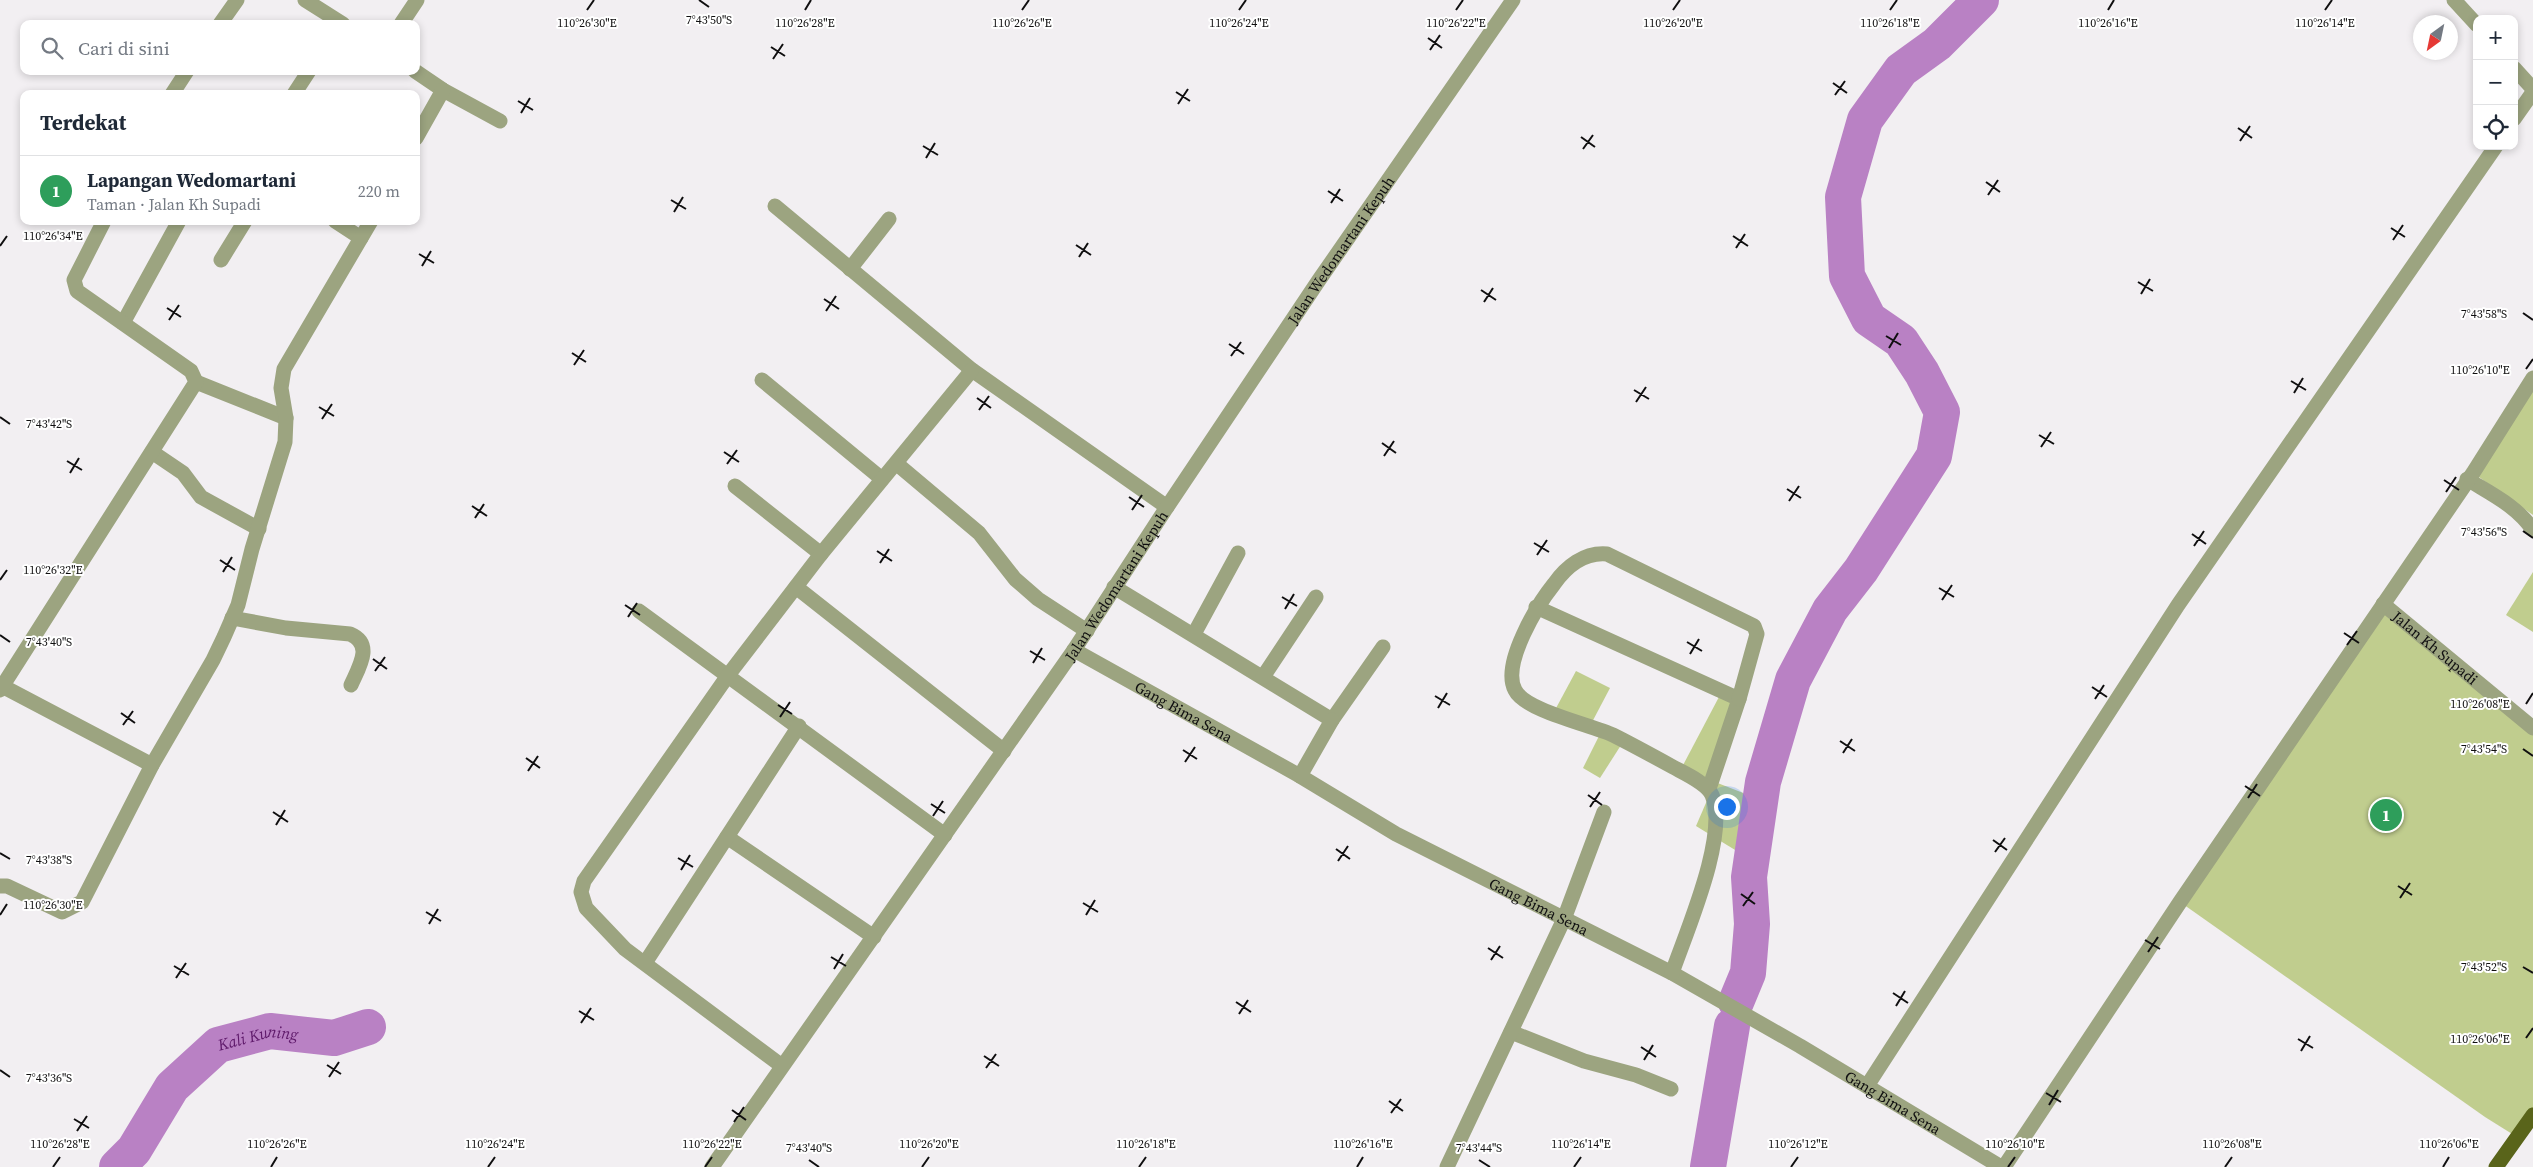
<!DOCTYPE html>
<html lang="id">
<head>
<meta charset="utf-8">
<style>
  :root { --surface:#fff; --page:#f2f2f3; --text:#1f2937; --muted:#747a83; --line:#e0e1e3; --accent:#586305 }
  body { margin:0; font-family:"Source Serif 4",serif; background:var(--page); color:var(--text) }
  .controls { position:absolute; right:15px; top:15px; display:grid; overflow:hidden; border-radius:10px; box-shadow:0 2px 8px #0003 }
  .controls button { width:45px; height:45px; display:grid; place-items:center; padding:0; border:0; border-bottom:1px solid var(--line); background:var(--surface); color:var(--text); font:25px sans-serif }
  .compass { position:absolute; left:2413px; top:15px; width:45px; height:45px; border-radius:50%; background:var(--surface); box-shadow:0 2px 8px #0003; rotate:213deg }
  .you { position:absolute; left:1726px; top:806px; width:18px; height:18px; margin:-12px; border:4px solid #fff; border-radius:50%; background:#1a73e8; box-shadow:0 0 0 8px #1a73e833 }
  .badge { display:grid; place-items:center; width:32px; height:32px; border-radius:50%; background:var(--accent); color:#fff; font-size:16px; font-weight:700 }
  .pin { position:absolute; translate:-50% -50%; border:2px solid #fff; box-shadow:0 1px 5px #0006 }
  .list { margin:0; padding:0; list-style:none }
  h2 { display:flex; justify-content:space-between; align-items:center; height:65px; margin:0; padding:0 20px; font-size:21px }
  h2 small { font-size:16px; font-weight:400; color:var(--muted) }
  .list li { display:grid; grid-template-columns:32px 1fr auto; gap:15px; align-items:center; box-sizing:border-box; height:70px; padding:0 20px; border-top:1px solid var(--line) }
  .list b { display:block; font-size:19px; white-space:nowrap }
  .list p { margin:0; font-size:16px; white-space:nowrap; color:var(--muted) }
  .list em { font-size:16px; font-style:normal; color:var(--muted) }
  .icon { flex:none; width:28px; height:28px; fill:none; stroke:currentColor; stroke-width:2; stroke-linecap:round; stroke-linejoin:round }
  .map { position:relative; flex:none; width:2533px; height:1167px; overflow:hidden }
  .search { position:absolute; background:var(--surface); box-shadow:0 2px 8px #0003; left:20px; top:20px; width:400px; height:55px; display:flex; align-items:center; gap:12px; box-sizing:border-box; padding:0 18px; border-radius:10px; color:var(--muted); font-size:19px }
  .panel { position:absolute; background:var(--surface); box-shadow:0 2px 8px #0003; left:20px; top:90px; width:400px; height:135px; border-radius:10px }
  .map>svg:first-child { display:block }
</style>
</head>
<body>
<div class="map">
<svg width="2533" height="1167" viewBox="0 0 2533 1167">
  <rect width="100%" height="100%" fill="#f2eff2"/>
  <g fill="#c0cd8e">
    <path d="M2533 383V515L2476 475Z"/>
    <path d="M2533 572V632L2506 615Z"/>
    <path d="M2383 604 2533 728V1114L2517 1137 2485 1117 2180 902Z"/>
    <path d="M1576 671 1610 688 1590 726 1555 710Z"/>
    <path d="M1720 695 1735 703 1710 782 1681 769Z"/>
    <path d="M1601 732 1623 742 1600 778 1583 768Z"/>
    <path d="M1715 782 1751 796 1740 853 1696 826Z"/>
  </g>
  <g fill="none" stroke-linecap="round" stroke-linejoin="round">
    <g stroke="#b981c4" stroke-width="36">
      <path d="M1736 1002 1748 973 1752 924 1749 877 1763 782 1793 680 1830 610 1861 570 1934 456 1942 412 1922 373 1901 341 1869 319 1847 276 1843 197 1865 120 1901 70 1937 44 1981 0"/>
      <path id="s1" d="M117 1167 134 1150 172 1087 218 1045 270 1031 334 1038 368 1027"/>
      <path d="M1708 1167 1732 1026"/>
    </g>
    <g stroke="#9ca480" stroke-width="15">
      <path d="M305 0 343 24"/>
      <path d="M2454 0 2477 25"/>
      <path d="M220 24 237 0"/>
      <path d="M401 24 417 0"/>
      <path d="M2514 68 2533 89"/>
      <path d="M415 71 443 90 500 121"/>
      <path d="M172 94 187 71"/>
      <path d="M294 94 309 71"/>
      <path d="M2514 119 2533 92"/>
      <path d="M416 138 443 90"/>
      <path d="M775 206 972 370 1167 507"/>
      <path d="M335 221 361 238"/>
      <path d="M221 260 245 221"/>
      <path d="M850 269 889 219"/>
      <path d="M123 323 179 221"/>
      <path d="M762 380 882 479"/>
      <path d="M196 382 286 418"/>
      <path d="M152 452 183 473 201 497 259 529"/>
      <path d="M897 464 979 533 1015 579 1038 599 1087 631"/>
      <path d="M2467 479C2491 494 2517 506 2533 530"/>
      <path d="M735 486 821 554"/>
      <path d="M796 587 1004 751"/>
      <path d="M1114 587 1332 720 1383 647"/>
      <path id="s2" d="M2383 604 2533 728"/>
      <path d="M1536 607 1739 699 1709 789"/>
      <path d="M639 611 945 835"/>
      <path d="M232 618 286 628 350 634C374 644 359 667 351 685"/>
      <path d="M1194 634 1238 553"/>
      <path id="s3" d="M1074 650 1300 776 1396 834 1672 973 1800 1046 2001 1167"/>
      <path d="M1263 677 1316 597"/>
      <path d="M2 686 152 765"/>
      <path d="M0 690 196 382 191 371 77 291 74 280 104 221"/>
      <path d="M1300 776 1332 720"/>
      <path d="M727 837 874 937"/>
      <path d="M0 886H7L62 912 82 902 152 765 213 660 224 637 238 605 252 549 285 442 286 418 281 388 284 369 371 221"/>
      <path d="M645 963 799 726"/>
      <path d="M1672 973C1686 932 1729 835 1712 795 1707 783 1684 773 1673 767 1653 756 1633 745 1613 735 1592 725 1525 711 1515 690 1501 664 1538 604 1554 584 1566 567 1584 552 1607 554L1754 626 1757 634 1739 699"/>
      <path d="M1511 1032 1584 1061 1636 1075 1671 1089"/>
      <path d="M782 1066 625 949 586 908 581 892 584 881 729 674 821 554 972 370"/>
      <path d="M1867 1086 2178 605 2496 146"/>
      <path id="s4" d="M712 1167 1074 650 1167 507 1319 280 1513 0"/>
      <path d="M1447 1167 1564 919 1604 812"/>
      <path d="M2004 1167 2180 902 2473 473 2533 378"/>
    </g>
    <path stroke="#59641a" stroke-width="15" d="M2496 1167 2533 1115"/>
  </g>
  <path fill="none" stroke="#100f10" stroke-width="2" d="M699 0 709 7M587 10 594 0M805 10 811 0M1022 10 1029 0M1239 10 1246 0M1456 10 1463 0M1673 10 1680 0M1890 10 1897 0M2108 10 2114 0M2325 10 2332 0M1428 38 1442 48M771 47 785 56M1430 50 1440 35M773 59 783 44M1833 83 1847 93M1176 92 1190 101M1835 95 1845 81M518 101 533 110M1178 104 1188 89M521 113 530 98M2238 128 2252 138M1581 137 1595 147M2240 141 2250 126M923 146 938 155M1583 149 1593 135M926 158 935 143M1986 182 2000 192M1328 191 1343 201M1988 195 1998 180M671 200 686 209M1331 203 1340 189M674 212 683 197M2391 228 2405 237M1733 236 1748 246M2393 240 2403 225M1076 245 1091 255M0 246 7 236M1736 248 1745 234M419 254 434 263M1079 257 1088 243M422 266 431 251M2138 282 2153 291M1481 290 1496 300M2141 294 2150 279M824 299 839 309M1484 302 1493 288M167 308 181 317M826 311 836 296M2523 313 2533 320M169 320 179 305M1886 336 1901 345M1229 344 1244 354M1889 348 1898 333M572 353 586 362M1231 356 1241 342M574 365 584 350M2526 369 2533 359M2291 381 2306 390M1634 390 1649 399M2294 393 2303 378M977 398 991 408M1636 402 1646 387M319 407 334 416M979 410 989 396M0 417 10 424M322 419 332 404M2039 435 2054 444M1382 443 1396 453M2041 447 2051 432M724 452 739 462M1384 456 1394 441M67 461 82 470M727 464 737 450M70 473 79 458M2444 480 2459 490M1787 489 1801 498M2446 492 2456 477M1129 497 1144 507M1789 501 1799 486M472 506 487 516M1132 510 1142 495M475 518 484 504M2523 531 2533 538M2192 534 2206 544M1534 543 1549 552M2194 546 2204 531M877 551 892 561M1537 555 1547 540M220 560 235 570M880 563 889 549M223 572 232 557M0 580 7 570M1939 588 1954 597M1282 597 1297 606M1942 600 1952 585M625 605 640 615M1285 609 1294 594M628 617 637 603M2344 633 2359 643M0 635 10 642M1687 642 1702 651M2347 645 2357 631M1030 651 1045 660M1690 654 1699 639M373 659 387 669M1033 663 1042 648M375 671 385 657M2092 687 2107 697M1435 696 1450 705M2095 699 2104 685M2526 704 2533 693M778 705 792 714M1438 708 1447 693M121 713 135 723M780 717 790 702M123 725 133 711M1840 741 1855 751M2523 749 2533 756M1183 750 1197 759M1843 753 1852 739M526 758 540 768M1185 762 1195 747M528 771 538 756M2245 786 2260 796M1588 795 1602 805M2248 798 2257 784M931 804 945 813M1590 807 1600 792M273 812 288 822M933 816 943 801M276 825 285 810M1993 840 2007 850M1336 849 1350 859M1995 852 2005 838M0 853 10 859M678 858 693 867M1338 861 1348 846M681 870 690 855M2398 886 2412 895M1741 894 1755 904M2400 898 2410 883M1083 903 1098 912M1743 906 1753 892M426 912 441 921M0 915 7 904M1086 915 1095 900M429 924 438 909M2145 940 2160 949M1488 948 1503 958M2148 952 2158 937M831 957 846 966M1491 960 1500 946M174 966 189 975M2523 967 2533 973M834 969 843 954M176 978 186 963M1893 993 1908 1003M1236 1002 1251 1012M1896 1006 1905 991M579 1011 594 1020M1239 1014 1248 1000M581 1023 591 1008M2526 1038 2533 1028M2298 1039 2313 1048M1641 1047 1656 1057M2301 1051 2310 1036M984 1056 999 1066M1644 1060 1653 1045M327 1065 341 1074M986 1068 996 1054M0 1070 10 1077M329 1077 339 1062M2046 1093 2061 1102M1389 1101 1403 1111M2049 1105 2058 1090M732 1110 746 1120M1391 1113 1401 1099M74 1119 89 1128M734 1122 744 1107M77 1131 87 1116M809 1160 819 1167M1479 1160 1490 1167M53 1167 60 1157M271 1167 277 1157M488 1167 495 1157M705 1167 712 1157M922 1167 929 1157M1139 1167 1146 1157M1357 1167 1363 1157M1574 1167 1581 1157M1791 1167 1798 1157M2008 1167 2015 1157M2225 1167 2232 1157M2443 1167 2449 1157"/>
  <g text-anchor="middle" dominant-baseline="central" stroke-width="4" stroke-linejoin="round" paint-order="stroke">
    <g font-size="15" fill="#100f10" stroke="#fff">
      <text stroke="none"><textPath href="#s4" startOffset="1112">Jalan Wedomartani Kepuh</textPath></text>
      <text stroke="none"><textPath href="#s4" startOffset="708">Jalan Wedomartani Kepuh</textPath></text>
      <text stroke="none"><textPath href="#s2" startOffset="68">Jalan Kh Supadi</textPath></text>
      <text stroke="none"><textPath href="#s3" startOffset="126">Gang Bima Sena</textPath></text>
      <text stroke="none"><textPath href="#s3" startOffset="531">Gang Bima Sena</textPath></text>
      <text stroke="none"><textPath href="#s3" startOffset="936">Gang Bima Sena</textPath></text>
    </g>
    <g font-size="16" font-style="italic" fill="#5f1a6b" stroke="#fff">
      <text stroke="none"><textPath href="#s1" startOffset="201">Kali Kuning</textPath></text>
    </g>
  </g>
  <g font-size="12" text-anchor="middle" fill="#100f10" stroke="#fff" stroke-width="4" stroke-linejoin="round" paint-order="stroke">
    <text x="709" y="24">7°43'50"S</text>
    <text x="587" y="27">110°26'30"E</text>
    <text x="805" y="27">110°26'28"E</text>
    <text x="1022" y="27">110°26'26"E</text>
    <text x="1239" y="27">110°26'24"E</text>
    <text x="1456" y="27">110°26'22"E</text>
    <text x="1673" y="27">110°26'20"E</text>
    <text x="1890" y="27">110°26'18"E</text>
    <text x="2108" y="27">110°26'16"E</text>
    <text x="2325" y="27">110°26'14"E</text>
    <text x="53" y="240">110°26'34"E</text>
    <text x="2484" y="318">7°43'58"S</text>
    <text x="2480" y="374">110°26'10"E</text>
    <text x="49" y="428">7°43'42"S</text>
    <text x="2484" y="536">7°43'56"S</text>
    <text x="53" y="574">110°26'32"E</text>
    <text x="49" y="646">7°43'40"S</text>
    <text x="2480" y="708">110°26'08"E</text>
    <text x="2484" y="753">7°43'54"S</text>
    <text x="49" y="864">7°43'38"S</text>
    <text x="53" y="909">110°26'30"E</text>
    <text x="2484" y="971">7°43'52"S</text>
    <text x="2480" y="1043">110°26'06"E</text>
    <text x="49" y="1082">7°43'36"S</text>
    <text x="60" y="1148">110°26'28"E</text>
    <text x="277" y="1148">110°26'26"E</text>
    <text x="495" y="1148">110°26'24"E</text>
    <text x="712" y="1148">110°26'22"E</text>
    <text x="929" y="1148">110°26'20"E</text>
    <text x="1146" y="1148">110°26'18"E</text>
    <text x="1363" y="1148">110°26'16"E</text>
    <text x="1581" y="1148">110°26'14"E</text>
    <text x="1798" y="1148">110°26'12"E</text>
    <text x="2015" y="1148">110°26'10"E</text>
    <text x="2232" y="1148">110°26'08"E</text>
    <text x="2449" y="1148">110°26'06"E</text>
    <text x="809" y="1152">7°43'40"S</text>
    <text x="1479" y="1152">7°43'44"S</text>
  </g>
</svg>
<div class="controls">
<button>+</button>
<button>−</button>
<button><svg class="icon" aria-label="locate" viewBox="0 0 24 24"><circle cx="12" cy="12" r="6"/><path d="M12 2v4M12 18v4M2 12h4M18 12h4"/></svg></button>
</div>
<svg class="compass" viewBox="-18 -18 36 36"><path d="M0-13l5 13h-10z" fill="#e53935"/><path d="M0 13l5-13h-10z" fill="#747a83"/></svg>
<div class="you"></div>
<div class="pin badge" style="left:2386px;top:815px;background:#2e9e5b">1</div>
<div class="search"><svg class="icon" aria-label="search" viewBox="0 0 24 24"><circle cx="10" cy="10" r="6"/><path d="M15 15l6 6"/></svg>Cari di sini</div>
<section class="panel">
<h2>Terdekat<small></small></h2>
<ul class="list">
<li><span class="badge" style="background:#2e9e5b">1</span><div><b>Lapangan Wedomartani</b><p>Taman · Jalan Kh Supadi</p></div><em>220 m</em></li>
</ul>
</section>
</div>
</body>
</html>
